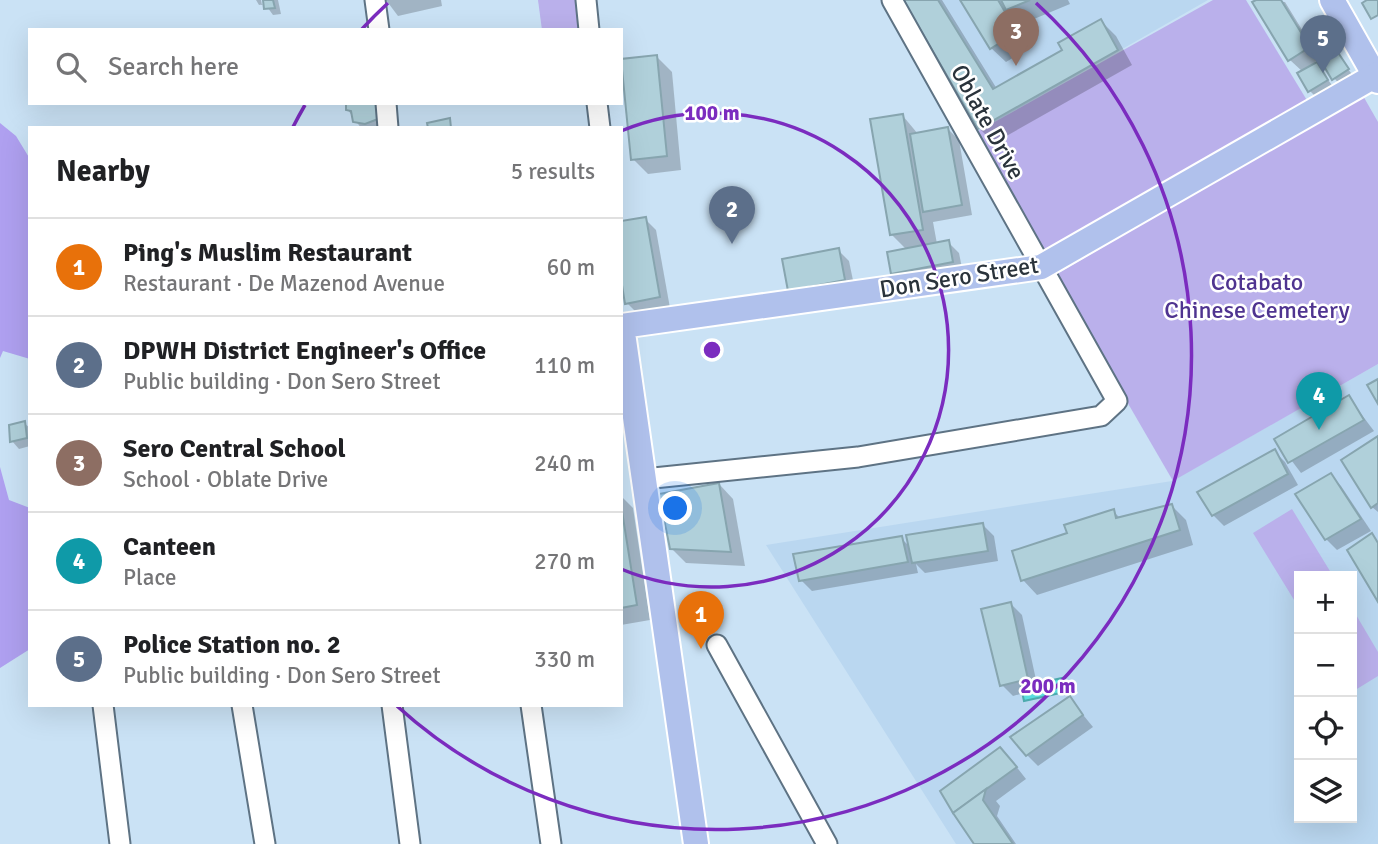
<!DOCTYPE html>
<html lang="en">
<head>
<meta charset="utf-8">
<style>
  :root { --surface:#fff; --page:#f2f2f2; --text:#202124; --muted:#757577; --line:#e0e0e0; --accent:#0b8043 }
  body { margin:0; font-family:Signika,sans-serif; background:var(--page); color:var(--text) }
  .controls { position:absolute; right:21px; bottom:21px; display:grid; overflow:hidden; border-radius:0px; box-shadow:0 7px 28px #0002 }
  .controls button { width:63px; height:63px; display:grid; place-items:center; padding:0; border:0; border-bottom:2px solid var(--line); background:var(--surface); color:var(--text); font:35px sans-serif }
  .you { position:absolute; left:676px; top:509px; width:24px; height:24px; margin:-18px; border:5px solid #fff; border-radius:50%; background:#1a73e8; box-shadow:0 0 0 10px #1a73e833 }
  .badge { display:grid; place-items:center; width:46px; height:46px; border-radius:50%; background:var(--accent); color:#fff; font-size:23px; font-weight:700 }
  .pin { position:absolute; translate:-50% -58px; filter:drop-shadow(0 2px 4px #0008) }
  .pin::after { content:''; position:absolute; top:37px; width:24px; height:21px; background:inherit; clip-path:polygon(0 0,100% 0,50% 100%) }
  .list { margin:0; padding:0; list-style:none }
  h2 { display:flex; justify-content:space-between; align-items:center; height:91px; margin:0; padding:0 28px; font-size:30px }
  h2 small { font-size:23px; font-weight:400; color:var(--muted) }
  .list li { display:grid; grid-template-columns:46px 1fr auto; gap:21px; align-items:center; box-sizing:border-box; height:98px; padding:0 28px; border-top:2px solid var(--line) }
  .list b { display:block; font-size:26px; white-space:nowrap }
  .list p { margin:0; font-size:23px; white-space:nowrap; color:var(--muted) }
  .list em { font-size:23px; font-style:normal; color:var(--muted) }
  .icon { flex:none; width:38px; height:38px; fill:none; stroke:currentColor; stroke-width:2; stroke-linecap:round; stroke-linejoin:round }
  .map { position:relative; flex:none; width:1378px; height:844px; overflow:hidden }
  .search { position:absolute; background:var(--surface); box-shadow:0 7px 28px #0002; left:28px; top:28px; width:595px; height:77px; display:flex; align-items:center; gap:18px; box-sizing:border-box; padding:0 24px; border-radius:0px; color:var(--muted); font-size:26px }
  .panel { position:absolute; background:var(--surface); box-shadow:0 7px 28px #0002; left:28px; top:126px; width:595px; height:581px; border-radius:0px }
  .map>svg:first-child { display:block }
</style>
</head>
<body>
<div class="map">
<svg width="1378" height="844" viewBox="0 0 1378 844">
  <rect width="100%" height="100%" fill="#cae2f5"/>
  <g fill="#bad7f0" fill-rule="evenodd">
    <path d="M900 0H1208L977 132Z"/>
    <path d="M1378 364V844H956L766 545 1172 481ZM1299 576H1352V818H1299Z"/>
  </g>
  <g fill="#bab0eb">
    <path d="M538 0H575L580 30H542Z"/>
    <path d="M1213 0H1246L1308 102 1041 255 973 134Z"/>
    <path d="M1362 94 1378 122V364L1173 481 1054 276Z"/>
    <path d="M1292 509 1333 576H1299V608L1253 533Z"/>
    <path d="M1352 608 1378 652V676L1352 692Z"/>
  </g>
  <g fill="#afa0f0">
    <path d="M0 123 16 136 30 159V359L3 351 0 358Z"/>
    <path d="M0 467 9 500 30 508V649L0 668Z"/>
  </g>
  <path fill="#5addde" stroke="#4caaad" stroke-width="2" d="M1062 678 1065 692 1024 701 1021 687Z"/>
  <g fill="#0003">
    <path d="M256 0H261L262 5 265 4V0H278L281 14 273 15 265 4 259 5Z"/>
    <path d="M386 0H441L442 6 398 16Z"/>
    <path d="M905 0H942L997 89 1065 51 1101 21 1116 36 1132 65 994 143 979 128Z"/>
    <path d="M962 0H1068L1070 4 1022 24 1012 16 1031 47 1006 62 991 48Z"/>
    <path d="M1254 0 1285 2 1320 59 1315 62 1334 88 1317 98 1310 91 1300 74 1303 72 1290 60Z"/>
    <path d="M1336 53 1354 77 1341 86 1334 78Z"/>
    <path d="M657 57 672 72 681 170 648 174 633 159Z"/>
    <path d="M385 103 379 128H361L348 110Z"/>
    <path d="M903 116 918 134 948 129 959 140 972 215 933 222 937 244 948 242 959 253 963 273 904 284 893 273 907 250 892 235Z"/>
    <path d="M645 219 656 230 670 308 638 314 627 303Z"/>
    <path d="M838 250 849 261 855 290H790Z"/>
    <path d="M1349 398 1374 431 1301 473 1276 440Z"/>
    <path d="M24 423 30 428V446L19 449 12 441Z"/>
    <path d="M1378 439V512L1372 507Z"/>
    <path d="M1274 451 1285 462 1298 485 1224 526 1213 515Z"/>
    <path d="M1330 475 1341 486 1371 531 1337 550 1326 539Z"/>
    <path d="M719 484 733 499 745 566 686 563 671 548Z"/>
    <path d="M621 496 633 508 650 620 621 625Z"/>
    <path d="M1172 506 1186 520 1193 545 1037 595 1023 580 1069 535 1113 511 1121 519Z"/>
    <path d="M983 525 994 536 998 561 925 573 916 564 918 573 812 591 801 580 901 538 911 548Z"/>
    <path d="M1011 604 1022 615 1038 689 1013 696 1002 685Z"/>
    <path d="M1070 699 1093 727 1038 766 1027 755Z"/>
    <path d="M1011 760 1026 779 996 801 1000 806 997 816 1016 844H975L954 812Z"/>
  </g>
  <g fill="#b0d0da" stroke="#87a5af" stroke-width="2">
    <path d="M263 0H273L275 8 264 9Z"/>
    <path d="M903 0H938L993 89 1062 50 1058 43 1101 19 1118 50 978 129Z"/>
    <path d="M960 0H998L1017 32 990 49Z"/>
    <path d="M1001 0H1030L1006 10Z"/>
    <path d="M1256 0H1281L1310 47 1288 61 1252 2Z"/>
    <path d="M1367 0H1378V15L1371 19 1362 3Z"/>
    <path d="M1337 51 1349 69 1332 80 1321 61Z"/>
    <path d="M657 55 667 156 631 160 621 59Z"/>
    <path d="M1317 62 1328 80 1308 92 1297 73Z"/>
    <path d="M346 103H378V119L365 124 353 122 351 111 346 110Z"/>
    <path d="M903 114 923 230 890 235 870 119Z"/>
    <path d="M450 118 451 128H428L427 123Z"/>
    <path d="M948 127 962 205 923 212 910 134Z"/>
    <path d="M646 217 660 297 625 304 621 279V221Z"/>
    <path d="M949 240 953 262 891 274 887 252Z"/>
    <path d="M839 248 845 280 788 291 782 259Z"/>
    <path d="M1378 379V404L1367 385Z"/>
    <path d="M1349 395 1364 420 1288 463 1274 439Z"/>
    <path d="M25 421 27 438 10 442 9 425Z"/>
    <path d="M1378 436V503L1371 508 1341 460Z"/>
    <path d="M1275 449 1288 474 1212 516 1197 492Z"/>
    <path d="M1331 473 1361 519 1325 540 1295 494Z"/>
    <path d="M719 483 731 552 670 549 659 494Z"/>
    <path d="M1172 504 1180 530 1021 581 1012 551 1067 533 1064 525 1114 509 1116 518Z"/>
    <path d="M621 505 637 605 621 608Z"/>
    <path d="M983 523 988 551 912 563 906 535Z"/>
    <path d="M1372 533 1378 543V602L1347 550Z"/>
    <path d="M902 536 908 562 799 581 793 554Z"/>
    <path d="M1011 602 1028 679 1000 686 981 609Z"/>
    <path d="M1070 696 1083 715 1026 756 1010 737Z"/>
    <path d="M1000 747 1017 767 953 813 940 791Z"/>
    <path d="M986 789 983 800 1013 844H974L953 813Z"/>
  </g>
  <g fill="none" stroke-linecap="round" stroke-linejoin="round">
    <g stroke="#5e7384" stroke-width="23">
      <g id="minor">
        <path d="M375 0 379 30"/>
        <path d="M586 0 589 30"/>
        <path d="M386 103 388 128"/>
        <path d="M597 103 600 128"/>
        <path d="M644 479 858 457 1101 416 1117 401 892 0"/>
        <path d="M717 645 827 844"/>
        <path d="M103 705 120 844"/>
        <path d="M242 705 265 844"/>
        <path d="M392 705 410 844"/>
        <path d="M531 705 551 844"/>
      </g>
    </g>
    <g stroke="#fff" stroke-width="28">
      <g id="major">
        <path d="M1332 0 1378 81"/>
        <path d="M696 844 622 326 1041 267 1378 74"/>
      </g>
    </g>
    <use href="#minor" stroke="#fff" stroke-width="19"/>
    <use href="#major" stroke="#b0c1ec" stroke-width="24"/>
  </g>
  <g fill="none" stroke="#7b2cbf" stroke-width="3.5">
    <path d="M621 131A237 237 0 1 1 621 569"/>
    <path d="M293 127A475 475 0 0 1 305 105M362 29A475 475 0 0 1 388 3M1036 3A475 475 0 0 1 397 706"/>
  </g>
  <g text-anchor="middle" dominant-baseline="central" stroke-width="5" stroke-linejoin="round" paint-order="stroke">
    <g font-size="24" fill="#2a333b" stroke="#fff">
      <text transform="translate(988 122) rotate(61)">Oblate Drive</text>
      <text transform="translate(959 277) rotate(-9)">Don Sero Street</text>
    </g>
    <g font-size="24" fill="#4f3490" stroke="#fff">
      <text x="1257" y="282">Cotabato<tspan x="1257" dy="28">Chinese Cemetery</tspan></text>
    </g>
  </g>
  <circle cx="712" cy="350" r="10" fill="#7b2cbf" stroke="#fff" stroke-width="3.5"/>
  <g font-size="21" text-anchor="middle" font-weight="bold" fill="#7b2cbf" stroke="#fff" stroke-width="5" stroke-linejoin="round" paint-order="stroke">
    <text x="712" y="120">100 m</text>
    <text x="1048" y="693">200 m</text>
  </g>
</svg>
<div class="controls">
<button>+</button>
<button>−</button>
<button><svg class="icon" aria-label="locate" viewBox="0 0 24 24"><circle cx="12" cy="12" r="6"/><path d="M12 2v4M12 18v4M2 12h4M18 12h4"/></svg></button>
<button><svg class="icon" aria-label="layers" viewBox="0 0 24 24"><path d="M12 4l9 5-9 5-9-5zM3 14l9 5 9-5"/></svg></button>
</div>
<div class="you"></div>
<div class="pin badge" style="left:701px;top:649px;background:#e8710a">1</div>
<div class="pin badge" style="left:732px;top:244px;background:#5c6f8a">2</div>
<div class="pin badge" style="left:1016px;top:66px;background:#8d6e63">3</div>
<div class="pin badge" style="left:1319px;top:430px;background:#0f9aa8">4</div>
<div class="pin badge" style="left:1323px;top:73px;background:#5c6f8a">5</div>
<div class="search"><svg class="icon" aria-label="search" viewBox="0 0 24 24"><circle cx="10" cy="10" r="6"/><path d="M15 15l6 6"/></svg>Search here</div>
<section class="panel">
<h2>Nearby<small>5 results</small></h2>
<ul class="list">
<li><span class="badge" style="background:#e8710a">1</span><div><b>Ping's Muslim Restaurant</b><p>Restaurant · De Mazenod Avenue</p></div><em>60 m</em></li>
<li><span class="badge" style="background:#5c6f8a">2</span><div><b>DPWH District Engineer's Office</b><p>Public building · Don Sero Street</p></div><em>110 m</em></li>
<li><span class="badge" style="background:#8d6e63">3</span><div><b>Sero Central School</b><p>School · Oblate Drive</p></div><em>240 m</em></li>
<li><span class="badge" style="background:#0f9aa8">4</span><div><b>Canteen</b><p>Place</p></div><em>270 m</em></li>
<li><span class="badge" style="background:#5c6f8a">5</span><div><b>Police Station no. 2</b><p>Public building · Don Sero Street</p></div><em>330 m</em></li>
</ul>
</section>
</div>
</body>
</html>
